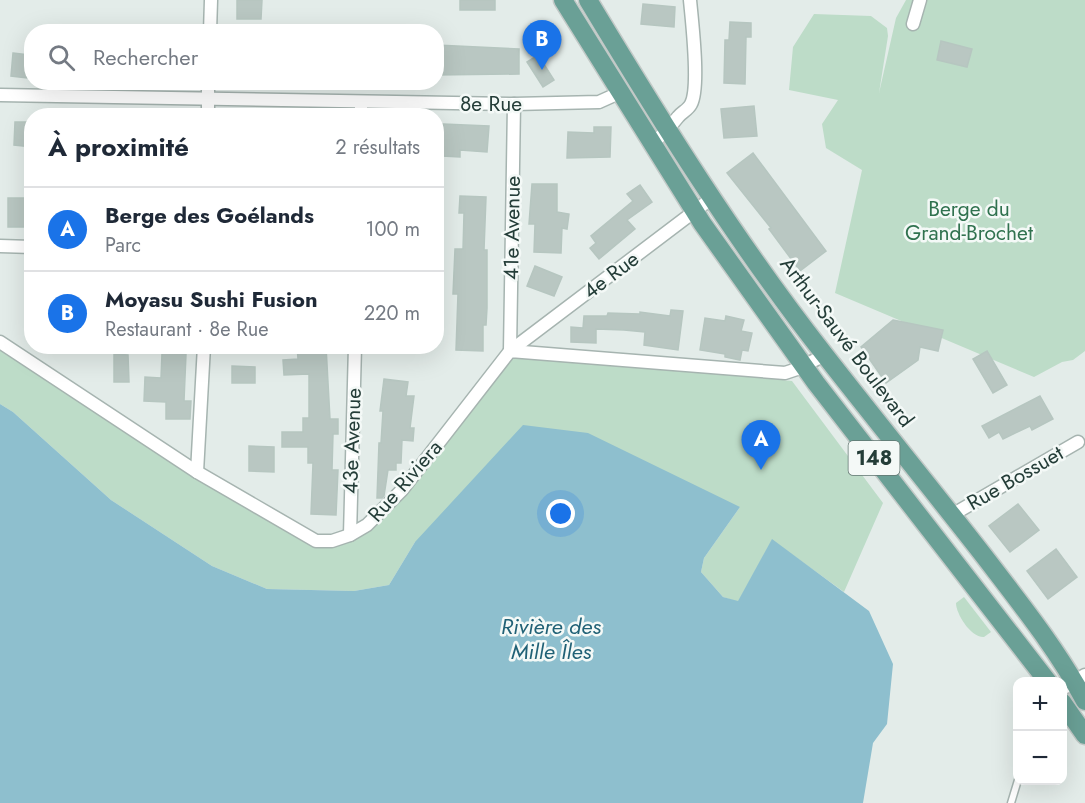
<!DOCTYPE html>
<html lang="fr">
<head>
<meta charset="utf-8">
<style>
  :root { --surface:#fff; --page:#f6f6f7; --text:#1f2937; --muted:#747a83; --line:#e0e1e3; --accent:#1a73e8 }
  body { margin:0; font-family:Jost,sans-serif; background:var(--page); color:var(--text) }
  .controls { position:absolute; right:18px; bottom:18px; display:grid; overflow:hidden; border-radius:12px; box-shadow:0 6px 24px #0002 }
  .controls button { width:54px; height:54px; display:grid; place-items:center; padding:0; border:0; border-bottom:2px solid var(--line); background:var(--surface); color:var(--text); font:30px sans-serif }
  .you { position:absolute; left:561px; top:514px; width:21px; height:21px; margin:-15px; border:4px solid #fff; border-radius:50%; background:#1a73e8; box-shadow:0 0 0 9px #1a73e833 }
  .badge { display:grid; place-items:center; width:39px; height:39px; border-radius:50%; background:var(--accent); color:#fff; font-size:20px; font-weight:700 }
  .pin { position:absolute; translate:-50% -50px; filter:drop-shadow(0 2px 3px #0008) }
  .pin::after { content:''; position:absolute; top:32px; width:21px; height:18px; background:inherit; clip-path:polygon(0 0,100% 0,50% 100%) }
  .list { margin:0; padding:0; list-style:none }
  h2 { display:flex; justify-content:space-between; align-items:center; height:78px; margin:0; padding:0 24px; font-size:26px }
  h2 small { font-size:20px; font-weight:400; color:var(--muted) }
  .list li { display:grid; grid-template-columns:39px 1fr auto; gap:18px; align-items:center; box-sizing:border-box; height:84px; padding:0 24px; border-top:2px solid var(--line) }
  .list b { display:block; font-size:22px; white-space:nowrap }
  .list p { margin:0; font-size:20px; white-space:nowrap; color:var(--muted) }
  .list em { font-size:20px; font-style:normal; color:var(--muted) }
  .icon { flex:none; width:33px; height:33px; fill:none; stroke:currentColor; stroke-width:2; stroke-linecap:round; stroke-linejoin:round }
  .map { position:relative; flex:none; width:1085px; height:803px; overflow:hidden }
  .search { position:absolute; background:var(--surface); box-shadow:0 6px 24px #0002; left:24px; top:24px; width:420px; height:66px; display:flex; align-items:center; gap:15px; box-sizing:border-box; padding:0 21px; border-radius:24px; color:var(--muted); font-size:22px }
  .panel { position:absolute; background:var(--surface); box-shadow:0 6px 24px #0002; left:24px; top:108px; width:420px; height:246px; border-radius:24px }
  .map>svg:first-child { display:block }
</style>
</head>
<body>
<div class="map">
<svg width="1085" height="803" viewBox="0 0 1085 803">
  <rect width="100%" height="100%" fill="#e3ece9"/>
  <g fill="#bddcc8">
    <path d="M906 0H1085V351L1073 360 1062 362 1034 377 835 293 862 170 826 148 822 124 838 100 789 90 793 47 814 14 871 16 887 28 888 36 879 93 896 18Z"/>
    <path d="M0 343 315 542 367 525 510 351 792 381 883 503 844 592 772 540 738 602 723 597 701 572 704 558 740 507 415 542 389 585 354 591 267 589 212 566 111 500 13 412 0 404Z"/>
    <path d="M964 597 991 632 984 637C971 638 956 614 956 603Z"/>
  </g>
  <path fill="#8ebfce" d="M0 404 13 412 111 500 212 566 267 589 354 591 389 585 415 542 523 425 588 433 740 507 704 558 701 572 723 597 738 601 772 539 869 611 893 664 887 724 873 743 863 803H0Z"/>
  <g fill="#b9c7c2" stroke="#b6c6c0" stroke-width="1.5">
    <path d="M237 0H262L261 19H237Z"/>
    <rect x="460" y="0" width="35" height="10"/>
    <path d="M643 4 675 7 674 27 641 24Z"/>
    <path d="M730 22 751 23V37H746L745 84 724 83 725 40H729Z"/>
    <path d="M941 41 972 49 967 67 937 60Z"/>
    <path d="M436 45 519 49V74L436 75Z"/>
    <path d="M13 53 29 55 27 78 11 76Z"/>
    <path d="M538 55 554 80 543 87 527 62Z"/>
    <path d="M754 106 757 136 724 138 721 109Z"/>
    <path d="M15 122H32V147L14 145Z"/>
    <path d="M443 124 489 126 487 152 460 150V157L442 156Z"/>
    <path d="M594 127H611L610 157 567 158 568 132 594 133Z"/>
    <path d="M753 153 826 251 800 271 769 229 771 228 727 173Z"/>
    <path d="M532 184H557V212L569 214 567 229 562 228 561 253 534 252 535 224H529Z"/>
    <path d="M640 185 652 202 627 220 635 229 599 259 590 248 596 243 591 236 633 201 627 194Z"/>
    <path d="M460 196 486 197 484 250H487V308L486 325H483V351L456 350 458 294H453L455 249H463L464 213H459Z"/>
    <rect x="8" y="198" width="18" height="29"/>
    <path d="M535 266 562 277 554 296 527 286Z"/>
    <path d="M671 310 683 311 678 350 644 345 645 332 624 330 596 329V343L571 342V327L583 328 584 316H607L608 313 640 314V312L670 316Z"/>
    <path d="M726 316 744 320 741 331 752 333 748 351 742 350 740 360 725 357V354L700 350 705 318 725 321Z"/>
    <path d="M893 320 943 330 938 351 920 347 918 360 886 383 861 347Z"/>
    <path d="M297 346H326L330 419H338V434H333L332 470H338L336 515 311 514 313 463H308V447H282V432H303V418H309V374L284 375 283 360 298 359Z"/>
    <path d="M987 351 1007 385 993 393 973 359Z"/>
    <path d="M162 353 186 354 184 401H191L190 419H166V402L144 401 145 377 161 378Z"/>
    <path d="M114 354 128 355 129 382H114Z"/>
    <path d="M232 366 255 367V383H232Z"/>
    <path d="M384 379 408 382 406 396H414L410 428H414L413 441 402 440 401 463H396V470H388L384 496 382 498H377L379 443H381L383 411H380Z"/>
    <path d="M1040 396 1053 419 1032 430 1030 426 1003 439 999 432 989 438 982 426Z"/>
    <path d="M249 446 274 447V472L249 471Z"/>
    <path d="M1018 504 1039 530 1010 552 989 526Z"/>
    <path d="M1056 549 1077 577 1048 599 1027 571Z"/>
  </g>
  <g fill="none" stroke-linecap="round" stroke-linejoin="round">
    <g stroke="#a6b4b0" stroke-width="9">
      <path id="lane" d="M1011 803 1018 780"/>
    </g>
    <g stroke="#a6b4b0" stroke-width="15">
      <g id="street">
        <path d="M913 24 920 0"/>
        <path d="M210 32 211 0"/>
        <path d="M0 95 514 104 599 102 619 93"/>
        <path d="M208 116V82"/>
        <path d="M361 116V103"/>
        <path d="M651 143C666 133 667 130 678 117 682 112 688 110 691 104 700 87 692 22 690 0"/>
        <path d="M0 246 32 247"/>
        <path d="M0 342 197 472 316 541H332L350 535 367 525 402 490 510 351 785 373 797 369 825 355"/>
        <path d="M510 351 712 198"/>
        <path d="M510 351 514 104"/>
        <path d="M197 472 204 346"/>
        <path d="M952 515 1078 442"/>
        <path d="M350 535 355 346"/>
        <path d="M1062 689 1085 675"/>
      </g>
    </g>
    <g stroke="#c2c9c7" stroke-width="21">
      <g id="primary">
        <path d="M563 0 702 223 816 383 1048 682"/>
        <path d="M588 0C661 121 736 242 824 354 877 422 931 488 984 556 1020 603 1057 649 1085 701"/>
        <path d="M1062 702 1085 735"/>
      </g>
    </g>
    <use href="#lane" stroke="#fff" stroke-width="6"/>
    <use href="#street" stroke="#fff" stroke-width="12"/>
    <use href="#primary" stroke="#6aa096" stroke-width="18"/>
  </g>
  <g text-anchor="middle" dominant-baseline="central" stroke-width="5" stroke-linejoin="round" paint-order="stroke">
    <rect fill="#f4f9f7" stroke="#627571" stroke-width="1.5" x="848.5" y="441" width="51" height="34" rx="4.5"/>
    <g font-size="20" font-weight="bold" fill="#243d38">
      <text x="874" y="458">148</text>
    </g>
    <g font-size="21" fill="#243d38" stroke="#f4f9f7">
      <text x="491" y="104">8e Rue</text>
      <text transform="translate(512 228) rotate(-89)">41e Avenue</text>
      <text transform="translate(611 275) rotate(-37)">4e Rue</text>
      <text transform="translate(847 342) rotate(53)">Arthur-Sauvé Boulevard</text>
      <text transform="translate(352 441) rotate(-88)">43e Avenue</text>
      <text transform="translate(1015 478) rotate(-30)">Rue Bossuet</text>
      <text transform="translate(405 481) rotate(-49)">Rue Riviera</text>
    </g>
    <g font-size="21" fill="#30724f" stroke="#f4f9f7">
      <text x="969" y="209">Berge du<tspan x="969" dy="24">Grand-Brochet</tspan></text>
    </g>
    <g font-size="22" font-style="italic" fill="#206176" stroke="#f4f9f7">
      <text x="551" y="626">Rivière des<tspan x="551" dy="25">Mille Îles</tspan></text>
    </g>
  </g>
</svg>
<div class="controls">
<button>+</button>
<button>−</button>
</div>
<div class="you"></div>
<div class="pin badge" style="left:761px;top:470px">A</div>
<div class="pin badge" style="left:542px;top:70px">B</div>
<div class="search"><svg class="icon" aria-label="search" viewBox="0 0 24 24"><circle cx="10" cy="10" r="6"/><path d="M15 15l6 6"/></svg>Rechercher</div>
<section class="panel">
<h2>À proximité<small>2 résultats</small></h2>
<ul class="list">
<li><span class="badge">A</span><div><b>Berge des Goélands</b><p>Parc</p></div><em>100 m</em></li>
<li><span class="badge">B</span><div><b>Moyasu Sushi Fusion</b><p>Restaurant · 8e Rue</p></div><em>220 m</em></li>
</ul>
</section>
</div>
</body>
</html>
